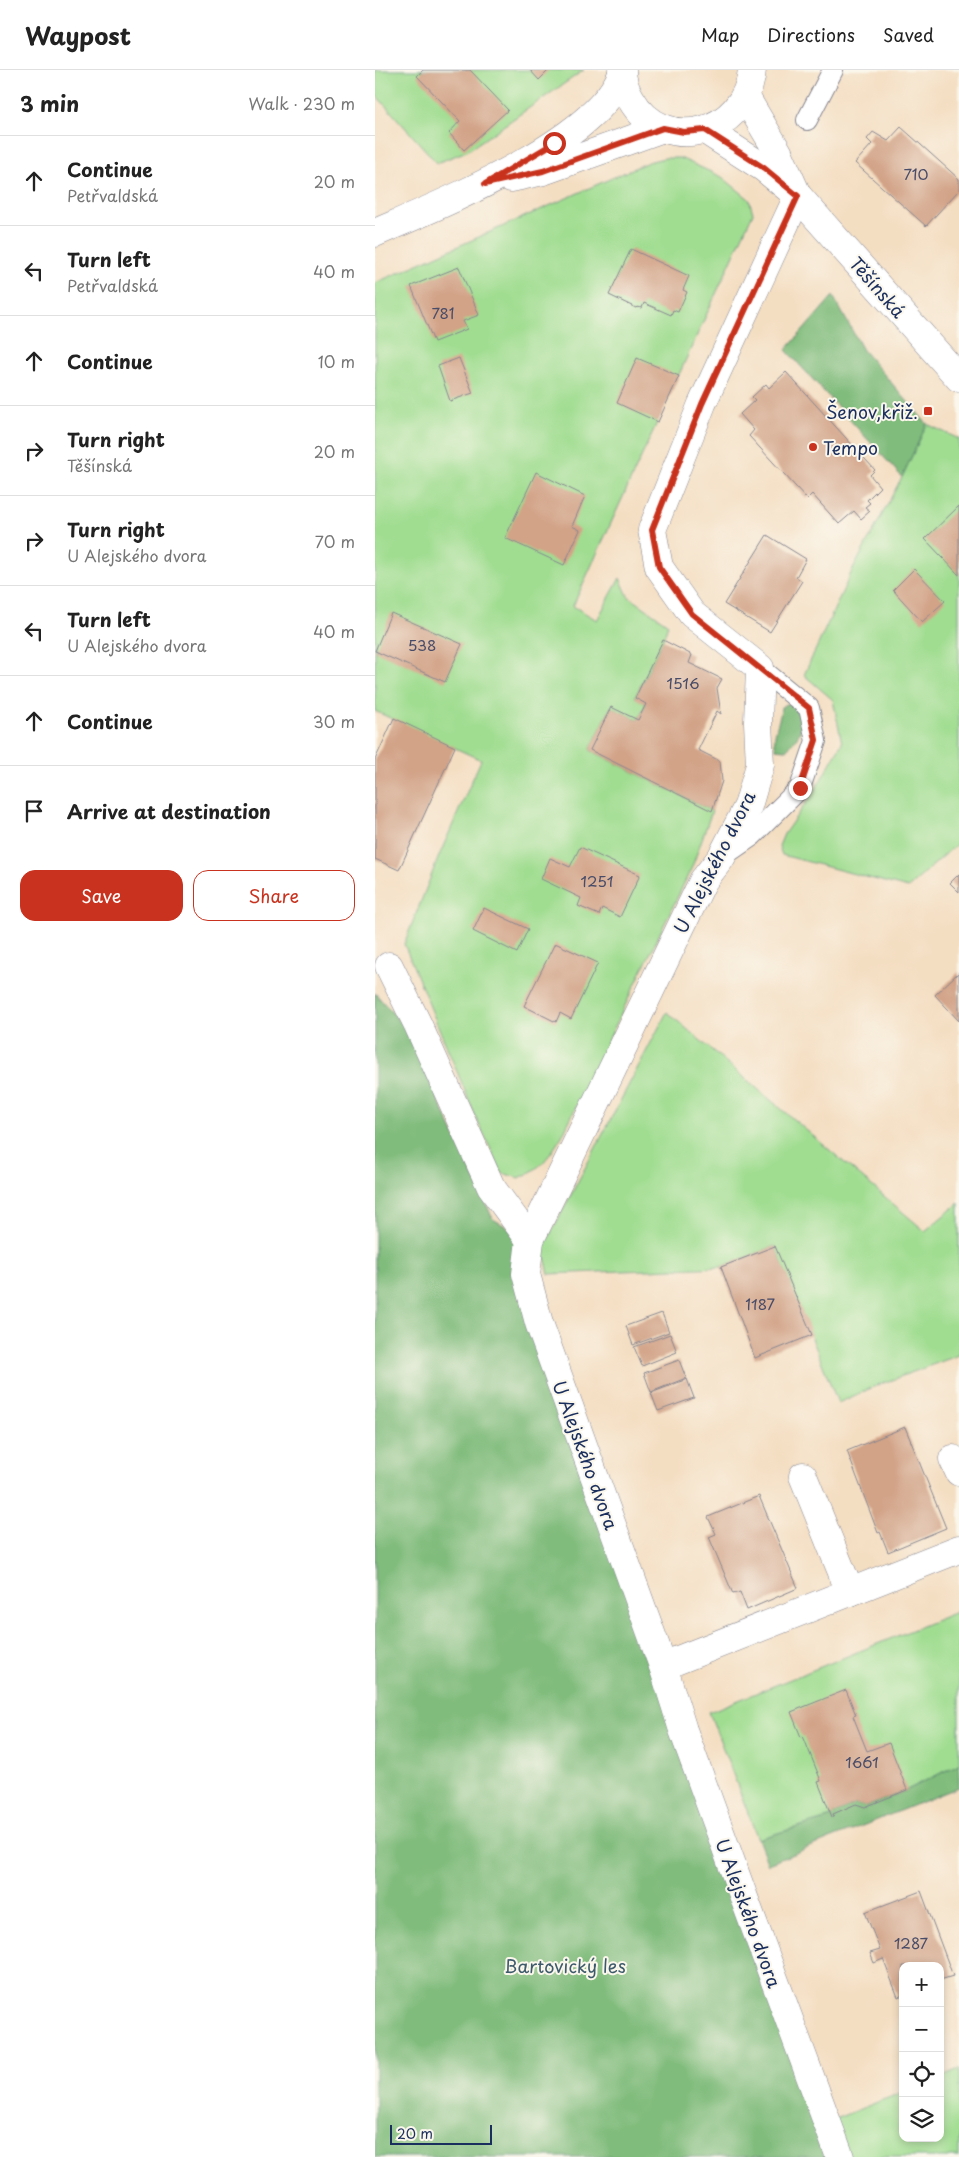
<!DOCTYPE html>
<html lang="en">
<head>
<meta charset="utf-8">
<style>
  :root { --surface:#fff; --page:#f2f2f2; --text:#222; --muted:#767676; --line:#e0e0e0; --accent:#c8321e }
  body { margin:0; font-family:"Playpen Sans",sans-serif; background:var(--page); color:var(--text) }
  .controls { position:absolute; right:15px; bottom:15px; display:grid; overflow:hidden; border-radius:10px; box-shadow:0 2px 8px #0003 }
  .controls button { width:45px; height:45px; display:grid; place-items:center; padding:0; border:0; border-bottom:1px solid var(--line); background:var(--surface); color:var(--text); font:25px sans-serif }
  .scale { position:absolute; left:15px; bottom:12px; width:102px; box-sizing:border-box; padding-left:5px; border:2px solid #1b2f5e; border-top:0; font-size:14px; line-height:18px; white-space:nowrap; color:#1b2f5e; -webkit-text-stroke:4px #fbf7ec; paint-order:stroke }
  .stop { position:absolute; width:15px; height:15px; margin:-11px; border:4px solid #c8321e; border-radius:50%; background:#fff }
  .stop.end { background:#c8321e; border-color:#fff; box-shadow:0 1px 5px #0008 }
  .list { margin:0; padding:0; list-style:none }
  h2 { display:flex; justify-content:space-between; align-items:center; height:65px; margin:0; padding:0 20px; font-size:21px }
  h2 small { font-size:16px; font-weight:400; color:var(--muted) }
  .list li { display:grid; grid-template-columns:32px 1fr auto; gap:15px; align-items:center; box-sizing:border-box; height:90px; padding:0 20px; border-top:1px solid var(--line) }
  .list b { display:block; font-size:19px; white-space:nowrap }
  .list p { margin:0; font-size:16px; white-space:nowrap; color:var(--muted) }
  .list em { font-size:16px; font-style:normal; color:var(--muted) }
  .actions { display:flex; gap:10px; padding:15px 20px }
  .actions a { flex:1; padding:11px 0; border:1px solid var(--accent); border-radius:15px; text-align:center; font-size:18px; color:var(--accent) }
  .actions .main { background:var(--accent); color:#fff }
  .icon { flex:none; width:28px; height:28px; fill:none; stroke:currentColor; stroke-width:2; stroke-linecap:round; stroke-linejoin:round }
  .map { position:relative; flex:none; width:584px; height:2087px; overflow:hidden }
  header { display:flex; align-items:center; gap:30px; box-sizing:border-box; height:70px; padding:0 25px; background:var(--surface); border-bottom:1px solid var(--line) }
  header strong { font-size:24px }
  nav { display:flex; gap:28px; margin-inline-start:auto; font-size:18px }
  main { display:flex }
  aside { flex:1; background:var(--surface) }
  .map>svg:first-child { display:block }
</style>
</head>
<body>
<header>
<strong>Waypost</strong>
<nav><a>Map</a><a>Directions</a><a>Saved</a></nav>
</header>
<main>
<aside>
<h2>3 min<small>Walk · 230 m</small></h2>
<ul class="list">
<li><svg class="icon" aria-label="ahead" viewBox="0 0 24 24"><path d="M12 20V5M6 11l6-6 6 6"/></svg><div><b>Continue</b><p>Petřvaldská</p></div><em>20 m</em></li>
<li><svg class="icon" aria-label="left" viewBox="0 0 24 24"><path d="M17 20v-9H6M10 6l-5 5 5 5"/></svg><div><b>Turn left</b><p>Petřvaldská</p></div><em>40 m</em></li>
<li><svg class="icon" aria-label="ahead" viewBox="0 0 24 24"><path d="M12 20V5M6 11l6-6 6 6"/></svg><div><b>Continue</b></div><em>10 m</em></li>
<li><svg class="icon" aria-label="right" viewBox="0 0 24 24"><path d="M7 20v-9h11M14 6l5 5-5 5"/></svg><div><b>Turn right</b><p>Těšínská</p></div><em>20 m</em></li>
<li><svg class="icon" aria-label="right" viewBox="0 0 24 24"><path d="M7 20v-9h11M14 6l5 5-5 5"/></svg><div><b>Turn right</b><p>U Alejského dvora</p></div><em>70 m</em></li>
<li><svg class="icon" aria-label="left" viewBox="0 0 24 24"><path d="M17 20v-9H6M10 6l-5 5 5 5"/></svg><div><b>Turn left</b><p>U Alejského dvora</p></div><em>40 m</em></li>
<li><svg class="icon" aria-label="ahead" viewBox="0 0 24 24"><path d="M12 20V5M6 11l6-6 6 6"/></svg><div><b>Continue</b></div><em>30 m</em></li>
<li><svg class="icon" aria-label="arrive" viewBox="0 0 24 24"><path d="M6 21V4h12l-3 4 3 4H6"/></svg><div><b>Arrive at destination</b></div></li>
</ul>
<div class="actions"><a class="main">Save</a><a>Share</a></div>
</aside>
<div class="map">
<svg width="584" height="2087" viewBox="0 0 584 2087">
  <rect width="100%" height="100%" fill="#fbf7ec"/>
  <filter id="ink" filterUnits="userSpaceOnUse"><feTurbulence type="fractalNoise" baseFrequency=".02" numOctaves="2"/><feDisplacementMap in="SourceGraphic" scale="10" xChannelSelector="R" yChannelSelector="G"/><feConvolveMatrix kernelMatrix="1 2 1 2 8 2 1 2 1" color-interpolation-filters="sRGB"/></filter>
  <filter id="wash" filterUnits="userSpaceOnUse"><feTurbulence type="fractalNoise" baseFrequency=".0096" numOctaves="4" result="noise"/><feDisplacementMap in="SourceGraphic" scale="20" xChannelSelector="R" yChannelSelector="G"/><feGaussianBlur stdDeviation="1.12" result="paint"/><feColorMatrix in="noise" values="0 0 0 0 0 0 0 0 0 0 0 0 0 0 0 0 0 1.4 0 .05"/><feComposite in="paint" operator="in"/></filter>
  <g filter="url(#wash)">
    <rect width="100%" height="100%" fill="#f4dec2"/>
    <g fill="#a0dd91" stroke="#5e8678">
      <path d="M0 0H209L92 81 62 93 0 24Z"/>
      <path d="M289 88H305L347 107 374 129 378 143 198 536 222 550 245 508 253 526 293 554 288 570 260 627 271 634 263 650 236 637 215 680 337 741 317 797 187 1066C173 1088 168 1097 144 1108L127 1103 103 1052 29 874 64 786 106 690 0 641V213L273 92Z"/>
      <path d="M552 354 584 369V772L533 818 407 785 404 776 409 764 440 720 467 673 458 630 429 605 476 503 527 407Z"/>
      <path d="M292 942 550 1161 584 1133V1285L503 1315 463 1333 400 1176 346 1197 174 1204 168 1178Z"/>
      <path d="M584 1541V1694L532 1720 490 1737 481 1734 457 1747 383 1769 334 1642Z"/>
      <path d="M584 1999V2087H465L452 2052 528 2022V2068H565V2007Z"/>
    </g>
    <g fill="#80bc7b" stroke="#4e766c">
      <path d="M458 226 488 280 552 354 527 407 411 280Z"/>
      <path d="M416 632C433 653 428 662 411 680L401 679C396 663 406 652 406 637Z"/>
      <path d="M0 923 30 957 118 1149 155 1170 151 1204 465 2087H0Z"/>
      <path d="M584 1694V1717L393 1794 383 1769 457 1747 458 1744 481 1734 491 1737 532 1720Z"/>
    </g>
    <g id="blocks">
      <g fill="#d2a387">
        <path d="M48 0H95L133 40 89 80 74 63 85 51 42 6Z"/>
        <path d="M155 0H174L164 10Z"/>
        <path d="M526 57 584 109V120L551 156 480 93 497 74 492 69 498 62 513 71Z"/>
        <path d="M256 179 314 206 308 220 312 222 303 242 298 240 296 245 269 233 267 238 262 237 261 238 234 225Z"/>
        <path d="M84 197 104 245 88 251 92 259 59 272 36 216Z"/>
        <path d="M84 288 98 323 75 331 63 296Z"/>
        <path d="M262 288 304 306 283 352 242 333Z"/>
        <path d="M411 302 500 400 495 405 505 417 492 430 495 433 490 437 495 441 486 449 479 441 464 454 437 424 432 429 374 366 379 360 365 344 380 330 377 327 391 314 394 318Z"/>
        <path d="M161 402 210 426 197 456 205 460 189 495 130 468Z"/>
        <path d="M584 436V505L550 469Z"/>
        <path d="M392 465 431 489 421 507 427 511 395 562 349 534Z"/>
        <path d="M539 499 570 531 547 552 518 520Z"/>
        <path d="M16 543 87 574 70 612 0 581Z"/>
        <path d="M288 570 317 585 314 593 347 609 342 618 346 644 342 641 323 680 345 691 347 711 337 741 215 680 236 637 263 650 271 634 260 628Z"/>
        <path d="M19 648 80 677 24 800 0 789V690Z"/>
        <path d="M205 777 265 805 245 847 227 838 224 845 203 836 206 828 166 809 175 788 195 797Z"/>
        <path d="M584 804V822L575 813Z"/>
        <path d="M109 838 153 859 142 883 98 861Z"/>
        <path d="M180 873 223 893 196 949 185 943 181 952 149 936Z"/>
        <path d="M584 902V951L560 925Z"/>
        <path d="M400 1176 437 1265 380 1288 346 1197Z"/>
        <path d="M287 1243 294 1262 258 1275 251 1256Z"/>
        <path d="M295 1264 302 1282 267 1296 259 1277Z"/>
        <path d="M304 1290 311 1308 276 1322 269 1303Z"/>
        <path d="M312 1309 319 1328 283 1341 276 1323Z"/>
        <path d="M530 1357 571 1458 513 1482 505 1462 503 1463 472 1381Z"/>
        <path d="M384 1426 423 1518 372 1540 365 1522 358 1524 334 1467 341 1464 333 1447Z"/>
        <path d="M471 1620 481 1645 478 1646 492 1681 514 1673 532 1720 490 1737 481 1734 458 1744 459 1746 457 1747 443 1712 446 1711 428 1666 426 1667 416 1642Z"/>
        <path d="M546 1821 578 1906 565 1910V1896H528V1925L523 1927 508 1889 499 1893 495 1883 505 1880 490 1842Z"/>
      </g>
    </g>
  </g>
  <g filter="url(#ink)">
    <use href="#blocks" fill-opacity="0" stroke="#888690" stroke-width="1"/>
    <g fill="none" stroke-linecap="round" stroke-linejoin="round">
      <g stroke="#888690" stroke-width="22">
        <g id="service">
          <path d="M432 50 458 0"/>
          <path d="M348 786 377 766 425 718 441 671 434 638 385 598"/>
        </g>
      </g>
      <g stroke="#888690" stroke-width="29">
        <g id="minor">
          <path d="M423 126 327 334 277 460 284 497 317 544 385 598 383 652 385 695 373 736 346 788 328 811 155 1170 151 1204 164 1253 288 1596 308 1660 371 1833 465 2087"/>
          <path d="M14 896 43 955 116 1117 155 1170"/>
          <path d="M578 1389 584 1402"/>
          <path d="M428 1406 475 1522"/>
          <path d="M288 1596 584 1479"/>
        </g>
      </g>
      <g stroke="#888690" stroke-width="29">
        <g id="secondary">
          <path d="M247 0C247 10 251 21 256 29 289 87 371 64 377 0"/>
          <path d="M370 26 403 82 420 120"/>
          <path d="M330 60 389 98 423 126 584 308"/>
          <path d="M136 108 168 101 288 58"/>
          <path d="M0 163C66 134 220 73 247 4"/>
        </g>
      </g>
      <use href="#service" stroke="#fff" stroke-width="20"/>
      <use href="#minor" stroke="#fff" stroke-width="28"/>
      <use href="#secondary" stroke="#fff" stroke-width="28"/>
    </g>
  </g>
  <g fill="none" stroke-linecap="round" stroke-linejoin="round" filter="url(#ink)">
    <path stroke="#c8321e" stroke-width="6" d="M179 73 110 114 168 101 288 58 309 62 330 60 389 98 423 126 327 334 277 460 284 497 317 544 434 638 441 670 425 718"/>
  </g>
  <g fill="#c8321e" stroke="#fbf7ec" stroke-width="2">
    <rect x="548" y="336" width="10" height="10" rx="2.5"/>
    <circle cx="438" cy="377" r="5"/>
  </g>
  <g text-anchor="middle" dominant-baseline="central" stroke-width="4" stroke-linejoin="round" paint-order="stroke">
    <g font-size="15" fill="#494c68">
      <text x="541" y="103">710</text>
      <text x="68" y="242">781</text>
      <text x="47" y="574">538</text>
      <text x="308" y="612">1516</text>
      <text x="222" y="810">1251</text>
      <text x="385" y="1233">1187</text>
      <text x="487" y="1691">1661</text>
      <text x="536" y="1872">1287</text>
    </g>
    <g font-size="18" fill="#1b2f5e" stroke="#fbf7ec">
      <text transform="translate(503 217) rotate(49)">Těšínská</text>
      <text transform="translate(339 792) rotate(-63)">U Alejského dvora</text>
      <text transform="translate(211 1385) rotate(70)">U Alejského dvora</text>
      <text transform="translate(374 1843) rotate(70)">U Alejského dvora</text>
    </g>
    <g font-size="18" fill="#1b2f5e" stroke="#fbf7ec" text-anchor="end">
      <text x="543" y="341">Šenov,křiž.</text>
      <text x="448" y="377" text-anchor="start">Tempo</text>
    </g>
    <g font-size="18" fill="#3c5a6b" stroke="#fbf7ec">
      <text x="190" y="1895">Bartovický les</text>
    </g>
  </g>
</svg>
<div class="controls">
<button>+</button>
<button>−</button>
<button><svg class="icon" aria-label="locate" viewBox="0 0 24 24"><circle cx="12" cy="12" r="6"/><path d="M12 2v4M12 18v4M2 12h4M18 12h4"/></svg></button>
<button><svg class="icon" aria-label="layers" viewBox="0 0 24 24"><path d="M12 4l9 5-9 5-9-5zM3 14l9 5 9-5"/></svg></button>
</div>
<div class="scale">20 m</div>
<div class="stop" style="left:179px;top:73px"></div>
<div class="stop end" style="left:425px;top:718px"></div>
</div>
</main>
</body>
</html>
